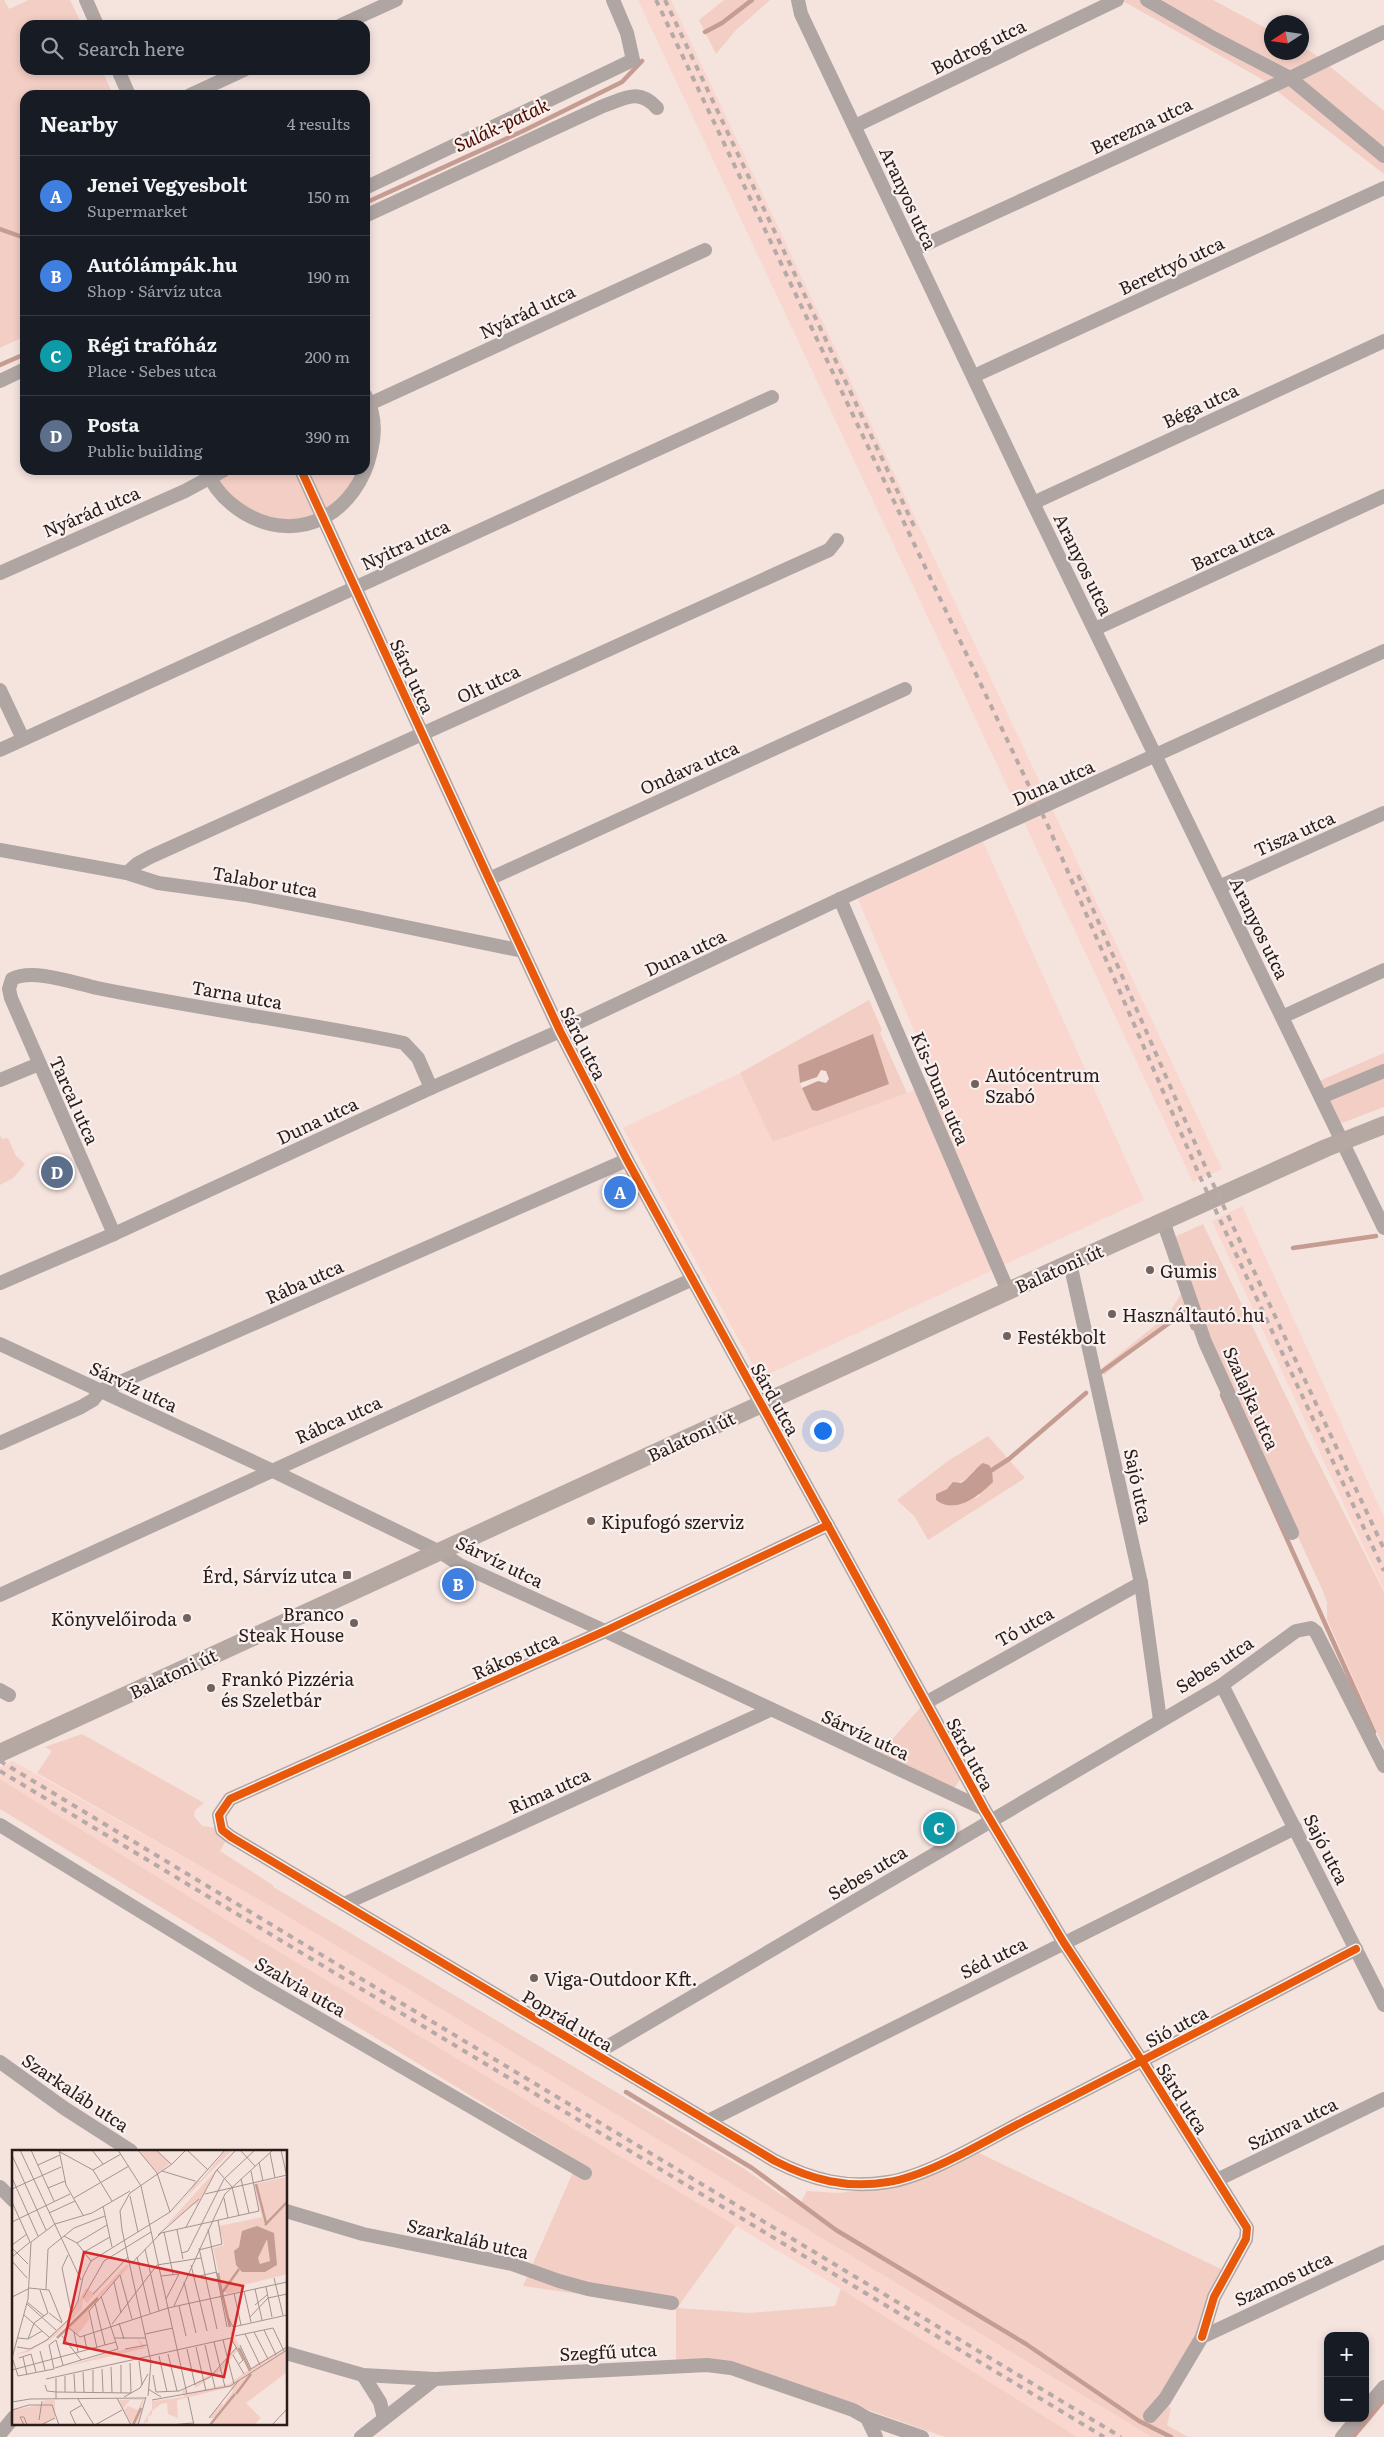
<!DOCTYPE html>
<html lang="en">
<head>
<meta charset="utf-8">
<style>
  :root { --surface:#171b24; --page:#242831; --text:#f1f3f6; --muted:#9ea1a6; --line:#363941; --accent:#ea580c }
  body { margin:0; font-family:Literata,serif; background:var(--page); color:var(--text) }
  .controls { position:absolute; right:15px; bottom:15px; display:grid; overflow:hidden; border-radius:10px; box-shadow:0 2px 8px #0003 }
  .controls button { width:45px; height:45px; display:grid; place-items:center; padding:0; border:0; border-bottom:1px solid var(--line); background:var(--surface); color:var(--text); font:25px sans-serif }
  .compass { position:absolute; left:1264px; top:15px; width:45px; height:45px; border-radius:50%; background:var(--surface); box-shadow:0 2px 8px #0003; rotate:258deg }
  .you { position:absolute; left:822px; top:1430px; width:18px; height:18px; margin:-12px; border:4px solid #fff; border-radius:50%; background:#1a73e8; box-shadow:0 0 0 8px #1a73e833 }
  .badge { display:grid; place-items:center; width:32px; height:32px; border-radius:50%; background:var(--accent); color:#fff; font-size:16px; font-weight:700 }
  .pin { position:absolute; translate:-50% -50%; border:2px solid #fff; box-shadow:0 1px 5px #0006 }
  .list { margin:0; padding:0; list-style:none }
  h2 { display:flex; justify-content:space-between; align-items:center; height:65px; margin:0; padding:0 20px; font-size:21px }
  h2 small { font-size:16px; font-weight:400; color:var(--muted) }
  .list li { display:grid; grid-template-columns:32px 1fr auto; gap:15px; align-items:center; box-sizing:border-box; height:80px; padding:0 20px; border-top:1px solid var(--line) }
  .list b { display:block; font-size:19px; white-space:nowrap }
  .list p { margin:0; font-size:16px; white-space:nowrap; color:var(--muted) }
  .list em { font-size:16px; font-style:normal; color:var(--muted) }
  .icon { flex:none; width:28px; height:28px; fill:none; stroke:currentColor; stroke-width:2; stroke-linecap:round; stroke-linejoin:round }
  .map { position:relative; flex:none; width:1384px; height:2437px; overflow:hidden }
  .search { position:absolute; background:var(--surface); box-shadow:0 2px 8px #0003; left:20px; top:20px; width:350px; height:55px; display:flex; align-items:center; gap:12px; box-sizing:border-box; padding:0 18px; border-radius:15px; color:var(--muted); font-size:19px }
  .panel { position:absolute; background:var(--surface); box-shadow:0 2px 8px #0003; left:20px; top:90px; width:350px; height:385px; border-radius:15px }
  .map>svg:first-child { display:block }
</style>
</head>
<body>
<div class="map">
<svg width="1384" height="2437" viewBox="0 0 1384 2437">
  <rect width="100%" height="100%" fill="#f5e3de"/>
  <g fill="#f9d6ce">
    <path d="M638 0H671L1222 1169 1193 1182Z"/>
    <path d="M983 842 1144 1200 760 1378 623 1128 740 1073 774 1142 936 1082 858 899Z"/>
    <path d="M1242 1206 1384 1517V1590L1212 1221Z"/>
    <path d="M13 1761 272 1907 1152 2437H1077L841 2289 231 1923 0 1779V1767Z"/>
  </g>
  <g fill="#f3cec4" fill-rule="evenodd">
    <path d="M0 0H4L9 9 29 0H70L82 25H25V70H102L113 95H25V336L0 348Z"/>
    <path d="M724 0H770L736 30 716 54 699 20Z"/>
    <path d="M1121 0H1213L1271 31 1272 52H1302V47L1316 55 1384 111V174L1260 78Z"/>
    <path d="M365 395C375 413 376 431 371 451 358 511 301 547 244 513 228 503 213 488 207 470H365Z"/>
    <path d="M869 1000 882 1030 880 1033 907 1093 773 1142 740 1073ZM873 1034 812 1110 800 1083 798 1065Z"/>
    <path d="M1384 1053V1107L1342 1123 1336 1118 1319 1081Z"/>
    <path d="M0 1136 2 1139 8 1138 16 1156 25 1164 13 1178 0 1185Z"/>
    <path d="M1203 1224 1308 1442 1384 1592V1748L1327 1619V1602L1322 1589C1269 1473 1214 1359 1175 1237Z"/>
    <path d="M1181 1294 1186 1307 1104 1375 1102 1368 1167 1316Z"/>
    <path d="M988 1436 1025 1478 928 1540 915 1517 897 1500 948 1461ZM975 1469 980 1496 953 1506 936 1494 972 1476Z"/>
    <path d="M922 1706 960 1779 955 1787 951 1788 878 1755Z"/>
    <path d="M82 1734 204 1803 195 1810 194 1816 202 1826 217 1828 227 1839 220 1851 274 1886 273 1889 275 1888 743 2168 784 2197 801 2202 807 2191 839 2193 878 2187 975 2151 1223 2270 1198 2337 1162 2399 1171 2409 1167 2425 1188 2437H1152L272 1907 37 1773 52 1751 45 1747Z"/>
    <path d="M0 1779 231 1923 736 2226 677 2308 750 2313 835 2306 841 2289 1077 2437H946L939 2435 852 2404 704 2359 676 2360V2308L523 2286 578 2161 0 1809Z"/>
  </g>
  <g fill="#c59c91">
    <path d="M873 1034 889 1084 817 1111 812 1110 802 1088 818 1081 826 1083 829 1079 826 1071 821 1070 817 1077 800 1083 798 1065Z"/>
    <path d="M983 1463 989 1465 992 1470 993 1482C979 1496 955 1515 936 1500V1494L947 1489 953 1482 961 1483C971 1477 974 1469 983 1463Z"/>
  </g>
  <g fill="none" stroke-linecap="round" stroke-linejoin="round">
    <g stroke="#c59c91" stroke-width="4.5">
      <path d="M705 32 722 23 752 0"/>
      <path d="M365 203 523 131 622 82 642 61"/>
      <path d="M0 229 25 238"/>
      <path d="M0 365 25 354"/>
      <path d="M1293 1248 1376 1236"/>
      <path d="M1100 1373 1186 1311 1193 1328"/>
      <path d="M1222 1395 1374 1732"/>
      <path d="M992 1470 1009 1459 1086 1393"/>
      <path d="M626 2092 752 2168 836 2230 1026 2344 1139 2421 1171 2437"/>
      <path d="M1353 2437 1384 2400"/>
    </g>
    <g stroke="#afa5a2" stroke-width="14">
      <path d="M86 0 97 25"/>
      <path d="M798 0 801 14 1033 503 1384 1228"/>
      <path d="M1147 0 1215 39 1290 78 1384 156"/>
      <path d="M341 25 396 0"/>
      <path d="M118 70 129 95"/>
      <path d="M190 95 244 70"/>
      <path d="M855 126 1117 0"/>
      <path d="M365 188 633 60 627 33 613 0"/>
      <path d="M365 216 603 106C626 98 639 88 657 108"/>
      <path d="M913 250 1290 78 1384 32"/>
      <path d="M974 376 1384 188"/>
      <path d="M0 381 25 369"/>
      <path d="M365 406 705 250"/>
      <path d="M207 470C213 488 228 503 244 513 301 547 358 511 371 451 376 431 375 413 365 395"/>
      <path d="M301 470 489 879 560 1031 627 1160 984 1809 1064 1943 1142 2061 1247 2228 1246 2239 1214 2297 1202 2337"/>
      <path d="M1033 503 1384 341"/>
      <path d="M0 573 185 491 224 470"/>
      <path d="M1095 629 1384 496"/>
      <path d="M0 690 23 739"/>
      <path d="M0 750 772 397"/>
      <path d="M0 850 127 873 158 883 245 895 338 913 523 951"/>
      <path d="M127 873 137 864 150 857 829 550 837 540"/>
      <path d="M489 879 905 689"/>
      <path d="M1219 887 1384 813"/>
      <path d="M840 899 1008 1291"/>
      <path d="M1282 1017 1384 970"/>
      <path d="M0 1080 39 1064"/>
      <path d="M1321 1097 1384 1071"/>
      <path d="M1163 1221 1205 1342 1292 1533"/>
      <path d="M114 1234 11 998 9 989 12 979C33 968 74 983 97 988 199 1009 303 1022 404 1043L418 1058 431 1088"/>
      <path d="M1070 1263 1141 1583 1160 1720"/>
      <path d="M0 1283 114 1234 431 1088 560 1031 840 899 1384 651"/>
      <path d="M0 1344 271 1470 440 1552 460 1565 605 1631 984 1809"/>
      <path d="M0 1443 81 1407 93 1400 100 1391 627 1160"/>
      <path d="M828 1525 605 1631 230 1799 219 1815 222 1830 231 1837 775 2161C812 2180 847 2189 888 2182 929 2176 988 2139 1026 2120 1137 2064 1247 2006 1356 1949"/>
      <path d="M0 1595 693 1279"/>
      <path d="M1222 1685 1384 2005"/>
      <path d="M0 1690 9 1695"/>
      <path d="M927 1702 1141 1583"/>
      <path d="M0 1825 261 1985 585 2173"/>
      <path d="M344 1904 770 1710"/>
      <path d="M595 2054 1222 1685 1296 1631 1311 1628 1316 1632 1384 1766"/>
      <path d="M0 2062 64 2108 131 2151"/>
      <path d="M708 2121 1295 1828"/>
      <path d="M1217 2180 1384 2099"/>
      <path d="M0 2187 14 2201"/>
      <path d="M286 2211 363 2234 512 2264 559 2281 588 2289 672 2303"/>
      <path d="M286 2353 363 2375 435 2379 707 2365 731 2368 853 2410 867 2418 922 2437"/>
      <path d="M363 2375 380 2402 384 2418"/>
      <path d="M1365 2409 1384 2387"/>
      <path d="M1150 2416 1165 2399 1202 2337 1384 2252"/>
      <path d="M867 2418 876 2437"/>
      <path d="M0 2434 14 2417"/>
      <path d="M361 2437 435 2379"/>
      <path d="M1342 2437 1358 2418"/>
    </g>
    <path stroke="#b5a7a2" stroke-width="18" d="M0 1753 1008 1291 1326 1148 1384 1125"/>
    <g stroke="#b5aaa7" stroke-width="4" stroke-dasharray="6 6" stroke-linecap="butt">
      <path d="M656 0 1049 828 1201 1179 1384 1571"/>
      <path d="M665 0 914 526"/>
      <path d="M1078 875 1209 1175 1384 1549"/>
      <path d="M0 1761 1121 2437"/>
      <path d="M0 1771 1104 2437"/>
    </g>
    <g stroke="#f9f1ef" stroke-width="11">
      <g id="cycleway">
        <path d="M301 470 489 879 560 1031 627 1160 984 1809 1064 1943 1142 2061 1247 2228 1246 2239 1214 2297 1202 2337"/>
        <path d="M828 1525 605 1631 230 1799 219 1815 222 1830 231 1837 775 2161C812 2180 847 2189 888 2182 929 2176 988 2139 1026 2120 1137 2064 1247 2006 1356 1949"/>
      </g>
    </g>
    <use href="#cycleway" stroke="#e8590c" stroke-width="8"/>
  </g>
  <g fill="#71625d" stroke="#f9f1ef" stroke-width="2">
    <circle cx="975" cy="1084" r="5"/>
    <circle cx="1150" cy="1270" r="5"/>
    <circle cx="1112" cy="1314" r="5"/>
    <circle cx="1007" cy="1336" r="5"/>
    <circle cx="591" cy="1521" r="5"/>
    <rect x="342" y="1570" width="10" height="10" rx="2.5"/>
    <circle cx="187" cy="1618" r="5"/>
    <circle cx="354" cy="1623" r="5"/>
    <circle cx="211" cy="1688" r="5"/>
    <circle cx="534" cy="1978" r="5"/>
  </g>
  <g text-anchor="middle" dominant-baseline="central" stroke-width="4.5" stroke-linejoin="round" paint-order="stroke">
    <g font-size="18" fill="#2a1c18" stroke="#f9f1ef">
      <text transform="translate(978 46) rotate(-26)">Bodrog utca</text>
      <text transform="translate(1141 125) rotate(-25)">Berezna utca</text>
      <text transform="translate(909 198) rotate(65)">Aranyos utca</text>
      <text transform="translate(1171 265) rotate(-25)">Berettyó utca</text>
      <text transform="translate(527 311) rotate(-25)">Nyárád utca</text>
      <text transform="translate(1200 405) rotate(-25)">Béga utca</text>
      <text transform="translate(91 511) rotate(-23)">Nyárád utca</text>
      <text transform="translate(405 544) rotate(-25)">Nyitra utca</text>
      <text transform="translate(1232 546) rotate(-25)">Barca utca</text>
      <text transform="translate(1084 564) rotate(64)">Aranyos utca</text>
      <text transform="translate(413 676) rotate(65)">Sárd utca</text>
      <text transform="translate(488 683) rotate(-25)">Olt utca</text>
      <text transform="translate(689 767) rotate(-24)">Ondava utca</text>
      <text transform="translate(1053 782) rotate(-24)">Duna utca</text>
      <text transform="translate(1294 833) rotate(-24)">Tisza utca</text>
      <text transform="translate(265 881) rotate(10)">Talabor utca</text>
      <text transform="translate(1260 928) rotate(64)">Aranyos utca</text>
      <text transform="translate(685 952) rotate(-25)">Duna utca</text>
      <text transform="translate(237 994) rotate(10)">Tarna utca</text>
      <text transform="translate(584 1043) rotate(63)">Sárd utca</text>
      <text transform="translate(941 1088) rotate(67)">Kis-Duna utca</text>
      <text transform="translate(75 1100) rotate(66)">Tarcal utca</text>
      <text transform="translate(317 1120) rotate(-25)">Duna utca</text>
      <text transform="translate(1059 1268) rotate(-24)">Balatoni út</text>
      <text transform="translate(304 1281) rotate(-24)">Rába utca</text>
      <text transform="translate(134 1386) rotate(25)">Sárvíz utca</text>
      <text transform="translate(1252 1398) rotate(66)">Szalajka utca</text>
      <text transform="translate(776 1399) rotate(61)">Sárd utca</text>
      <text transform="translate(338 1419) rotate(-24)">Rábca utca</text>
      <text transform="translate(691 1436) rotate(-25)">Balatoni út</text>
      <text transform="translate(1139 1486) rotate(78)">Sajó utca</text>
      <text transform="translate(500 1561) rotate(26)">Sárvíz utca</text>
      <text transform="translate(1024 1626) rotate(-29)">Tó utca</text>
      <text transform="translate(515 1655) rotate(-24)">Rákos utca</text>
      <text transform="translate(1214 1664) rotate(-33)">Sebes utca</text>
      <text transform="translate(173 1673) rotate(-25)">Balatoni út</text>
      <text transform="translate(866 1734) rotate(25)">Sárvíz utca</text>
      <text transform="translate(971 1754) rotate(62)">Sárd utca</text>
      <text transform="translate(549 1790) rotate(-24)">Rima utca</text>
      <text transform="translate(1327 1849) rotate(63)">Sajó utca</text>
      <text transform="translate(867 1872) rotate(-31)">Sebes utca</text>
      <text transform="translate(993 1957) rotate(-26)">Séd utca</text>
      <text transform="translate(301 1986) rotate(30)">Szalvia utca</text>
      <text transform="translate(568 2020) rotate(31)">Poprád utca</text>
      <text transform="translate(1176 2026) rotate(-28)">Sió utca</text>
      <text transform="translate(76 2092) rotate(34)">Szarkaláb utca</text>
      <text transform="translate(1183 2098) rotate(58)">Sárd utca</text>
      <text transform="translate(1292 2123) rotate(-26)">Szinva utca</text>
      <text transform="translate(468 2238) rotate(13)">Szarkaláb utca</text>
      <text transform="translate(1283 2278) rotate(-25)">Szamos utca</text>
      <text transform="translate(608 2351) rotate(-3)">Szegfű utca</text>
    </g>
    <g font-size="18" fill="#2a1c18" stroke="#f9f1ef" text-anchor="start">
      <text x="985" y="1074">Autócentrum<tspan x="985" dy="21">Szabó</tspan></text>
      <text x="1160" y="1270">Gumis</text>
      <text x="1122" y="1314">Használtautó.hu</text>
      <text x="1017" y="1336">Festékbolt</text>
      <text x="601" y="1521">Kipufogó szerviz</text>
      <text x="337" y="1575" text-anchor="end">Érd, Sárvíz utca</text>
      <text x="344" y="1613" text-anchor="end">Branco<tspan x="344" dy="21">Steak House</tspan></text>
      <text x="177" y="1618" text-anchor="end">Könyvelőiroda</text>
      <text x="221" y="1678">Frankó Pizzéria<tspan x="221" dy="21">és Szeletbár</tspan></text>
      <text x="544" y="1978">Viga-Outdoor Kft.</text>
    </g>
    <g font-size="19" font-style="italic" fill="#4f0e01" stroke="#f9f1ef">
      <text transform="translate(501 124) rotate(-25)">Sulák-patak</text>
    </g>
  </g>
  <g transform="translate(12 2150)">
    <rect width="275" height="275" fill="#f5e3de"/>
    <path d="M132 0H143L158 13 146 23 129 3ZM214 0H220L157 65 177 43 183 31 189 30ZM222 0 204 21 185 55 182 54 152 78ZM274 27 275 124 232 135V140L216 144 211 140 201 98 212 95 207 76 250 67 242 34ZM115 109 75 153 71 149 70 159 42 187 16 202 3 205 29 194 55 171 74 138 82 143ZM115 114 117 117 77 157V170L66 184 56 179 44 189ZM220 181 232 206 226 200 209 221 183 238 182 234 209 217 224 197 218 182ZM126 189 134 198 52 217 96 203 129 196ZM275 197V222L234 253 249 268 242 275H200L224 245 202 268H197L209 254H212L221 241 219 237 165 250 166 268 156 264 155 253 149 254 140 261V265L136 266V272L131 273 140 259V251L172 247 170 241 173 239 174 243 217 234 246 213ZM132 249 125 275H120L112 260 116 256 126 260 130 250H118L111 259 107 250ZM33 250H43V268L29 275H0V260L29 255Z" fill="#f3cec4"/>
    <path d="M245 76 262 83 265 115 253 122H230L224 115 222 101 227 97 230 81ZM255 89 258 111 248 114 246 108Z" fill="#c59c91" fill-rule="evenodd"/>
    <path fill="none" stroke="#c59c91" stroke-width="2.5" d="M244 34 254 73M253 75 275 52M206 123 210 143M218 177 210 143 227 119M45 188 86 148M227 198 238 221M224 244 239 224M121 275 129 258M198 275 223 244"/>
    <path fill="none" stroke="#a4938f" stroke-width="1" d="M8 0 69 130M19 0 42 51M47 0 54 35 71 65M80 0 91 14M106 0 129 36 175 244M126 0 145 23 158 62M144 0 159 14M175 0 196 20M228 0 243 16M269 0 275 27M48 2 81 20 100 51M258 3 263 28M0 5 34 80M247 12 251 31M26 15 48 5M81 20 109 4M205 20 220 37 227 66M150 21 183 31M0 28 26 86M229 29 237 63M36 38 53 31M0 39 49 17M193 44 275 25M118 46 126 82M62 48 117 16M212 48 216 68M0 52 18 92 0 107M91 56 100 97M37 63 63 51M0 72 58 44M174 77 204 21 224 0M196 79 215 177M165 80 171 109M152 82 161 124M146 85 187 49M52 86 65 93 79 111M65 93 95 75M0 95 15 84M0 98 16 114M187 98 205 179M133 99 147 161M187 100 210 94 206 70M72 102 98 87M170 103 176 101 212 29 243 0M56 105 50 118 59 161M125 107 138 163M0 111 15 128M120 113 149 83 247 61 239 21M179 115 195 181M149 126 167 124 154 149M183 127 205 122M262 128 271 165M102 132 109 163M172 132 184 183M254 137 260 167M17 138 37 140 50 172M34 139 36 99 62 78 93 66M243 139 250 170M28 140 36 163M232 141 239 172M222 143 229 175M81 144 116 107M0 147 16 139M71 148 92 111 139 82M15 152 32 166M83 153 93 195M15 154 44 180M243 155 255 145M162 156 213 44 261 0M167 156 174 186M37 163 50 173M12 165 37 187M238 167 256 148 275 144M217 169 221 177 275 165M107 173 112 189M100 174 145 115 189 108M57 178 62 182 66 202M252 180 264 205M62 182 68 187 156 158 275 132M242 182 256 209M133 184 161 178M233 184 248 215M72 185 75 200M50 186 69 210M223 186 261 178 272 201M6 188 16 189 30 181M103 188H134M16 189 22 173 36 163M211 190 222 234M202 192 213 237M193 195 203 238M228 195 239 219M5 197 18 199 35 190 56 170 66 151 71 127 79 111 158 62 213 0M184 197 194 241M85 198 77 161 108 125 120 169M113 199 135 195M175 199 183 235M28 201 33 220M156 204 165 241M221 205 232 224M147 206 155 242M11 207 15 225M0 208 16 149 19 92 43 74 80 63 118 41M7 208 19 204 24 222M1 210 6 226 42 219 37 195 44 190 51 215M69 210 106 199 89 146M127 211 130 235M118 213 119 243M109 215V243M99 217 100 243M43 218 69 210M90 219 91 242M239 219 275 197M0 220 104 192M81 220V242M71 222 72 242M62 224 63 242M141 225 144 242 167 241 198 227 225 197M53 226V242M44 228V249M34 229 219 188 231 210 226 215M33 235 35 241 44 242 119 243M136 239 149 247M136 246 139 212 110 80 108 61 118 43 160 14 174 0M112 247 128 238 136 224M176 247 182 275M105 248 119 275M66 249 82 275M140 250 218 236 275 200M0 252 18 249 134 248M0 260 17 255H40L47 275M197 268 227 230M27 270 30 251M12 275 8 267H12L15 275M29 275 43 268M64 275 58 262 70 255M83 275 110 260M126 275 134 247M158 275 181 273M260 275 275 259"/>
    <path fill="#d62828" fill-opacity="0.15" stroke="#d62828" stroke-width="2.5" d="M72 102 231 136 212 227 52 193Z"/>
    <rect width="275" height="275" fill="none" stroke="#2a1c18" stroke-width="2.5"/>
  </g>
</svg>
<div class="controls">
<button>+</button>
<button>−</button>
</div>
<svg class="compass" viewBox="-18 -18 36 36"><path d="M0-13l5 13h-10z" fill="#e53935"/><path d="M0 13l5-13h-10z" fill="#9ea1a6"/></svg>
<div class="you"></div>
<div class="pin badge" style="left:620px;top:1192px;background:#3f7fe0">A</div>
<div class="pin badge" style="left:458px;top:1584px;background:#3f7fe0">B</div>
<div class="pin badge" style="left:939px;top:1828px;background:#0f9aa8">C</div>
<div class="pin badge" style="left:57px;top:1172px;background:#5c6f8a">D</div>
<div class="search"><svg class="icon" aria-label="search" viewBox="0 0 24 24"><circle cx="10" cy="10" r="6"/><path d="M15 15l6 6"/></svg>Search here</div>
<section class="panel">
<h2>Nearby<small>4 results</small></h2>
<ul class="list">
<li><span class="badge" style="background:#3f7fe0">A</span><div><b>Jenei Vegyesbolt</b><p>Supermarket</p></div><em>150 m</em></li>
<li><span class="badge" style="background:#3f7fe0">B</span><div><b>Autólámpák.hu</b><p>Shop · Sárvíz utca</p></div><em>190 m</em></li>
<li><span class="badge" style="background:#0f9aa8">C</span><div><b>Régi trafóház</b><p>Place · Sebes utca</p></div><em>200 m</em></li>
<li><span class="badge" style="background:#5c6f8a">D</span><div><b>Posta</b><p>Public building</p></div><em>390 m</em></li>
</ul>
</section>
</div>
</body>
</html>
